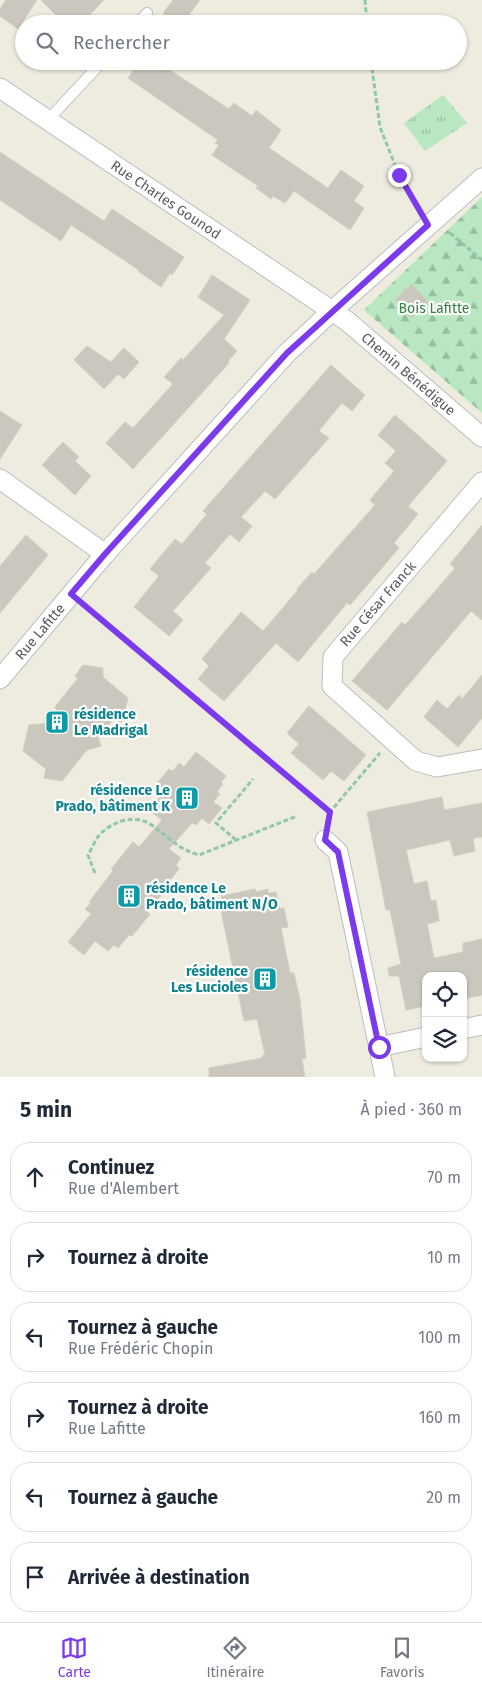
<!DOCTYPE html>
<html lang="fr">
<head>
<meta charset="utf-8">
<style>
  :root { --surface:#fff; --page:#f2f2f3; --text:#1f2937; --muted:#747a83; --line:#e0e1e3; --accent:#7c3aed }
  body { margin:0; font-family:"Fira Sans",sans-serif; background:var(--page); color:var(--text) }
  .controls { position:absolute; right:15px; bottom:15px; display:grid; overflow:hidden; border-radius:10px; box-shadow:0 1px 4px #0004 }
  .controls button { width:45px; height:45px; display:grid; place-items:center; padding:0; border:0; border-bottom:1px solid var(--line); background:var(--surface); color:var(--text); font:25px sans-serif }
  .stop { position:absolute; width:15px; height:15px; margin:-11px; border:4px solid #7c3aed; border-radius:50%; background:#fff }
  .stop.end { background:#7c3aed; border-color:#fff; box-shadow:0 1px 5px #0008 }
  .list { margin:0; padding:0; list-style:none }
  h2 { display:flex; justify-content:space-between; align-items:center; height:65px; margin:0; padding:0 20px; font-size:21px }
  h2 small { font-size:16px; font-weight:400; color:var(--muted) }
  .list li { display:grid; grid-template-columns:32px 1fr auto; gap:15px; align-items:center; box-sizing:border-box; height:70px; margin:0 10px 10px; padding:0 10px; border:1px solid var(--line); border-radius:20px }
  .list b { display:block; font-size:19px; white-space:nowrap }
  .list p { margin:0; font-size:16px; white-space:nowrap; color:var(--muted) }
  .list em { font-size:16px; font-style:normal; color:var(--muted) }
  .icon { flex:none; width:28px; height:28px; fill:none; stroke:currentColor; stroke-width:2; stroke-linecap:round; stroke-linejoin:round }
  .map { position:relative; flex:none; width:482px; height:1077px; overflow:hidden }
  .search { position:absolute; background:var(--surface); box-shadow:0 1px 4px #0004; left:15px; right:15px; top:15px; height:55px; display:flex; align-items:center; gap:12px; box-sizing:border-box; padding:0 18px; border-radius:28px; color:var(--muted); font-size:19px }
  .sheet { height:545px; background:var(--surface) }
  nav { display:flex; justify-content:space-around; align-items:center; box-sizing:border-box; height:70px; border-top:1px solid var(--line); background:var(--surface); font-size:14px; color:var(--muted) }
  nav a { display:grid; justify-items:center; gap:2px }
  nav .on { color:var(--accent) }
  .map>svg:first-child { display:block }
</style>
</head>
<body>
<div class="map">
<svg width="482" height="1077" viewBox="0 0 482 1077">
  <defs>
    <pattern id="forest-firs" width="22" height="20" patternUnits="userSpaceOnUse" patternTransform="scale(1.25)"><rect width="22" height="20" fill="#b8e7c1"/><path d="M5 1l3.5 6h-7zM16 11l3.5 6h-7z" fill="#98bea0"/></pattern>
    <pattern id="park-tufts" width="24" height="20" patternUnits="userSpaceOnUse" patternTransform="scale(1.25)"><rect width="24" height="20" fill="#b8e7c1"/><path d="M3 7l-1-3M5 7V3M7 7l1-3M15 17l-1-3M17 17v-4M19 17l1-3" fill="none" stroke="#98bea0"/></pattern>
  </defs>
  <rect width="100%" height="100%" fill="#edecde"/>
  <path fill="url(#forest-firs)" d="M482 197V413L364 310Z"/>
  <path fill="url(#park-tufts)" d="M443 95 467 123 425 151 404 123Z"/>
  <g fill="#cac8be" stroke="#d2cfbd">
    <path d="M6 0H37L18 29 0 16V9Z"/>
    <path d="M41 0H104L81 24H65Z"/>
    <path d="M173 0H200L182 24H178L163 13Z"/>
    <path d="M140 61H156L229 109 234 103 252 116 256 110 281 130 269 148 328 188 341 170 364 186 354 201 364 208 350 230 294 191 285 203 273 196 271 199 256 188 258 186 212 155 219 145 215 143 218 140 128 78Z"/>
    <path d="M0 152 104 221 112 209 184 257 172 275 170 273 161 287 138 271 139 270 71 225 61 241 0 200Z"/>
    <path d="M212 275 250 300 224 339 237 351 228 361 229 363 133 469 106 443 125 422 133 428 173 384 164 377 181 358 183 360 224 315 198 297Z"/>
    <path d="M412 284 428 302 411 318 395 300Z"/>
    <path d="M87 346 111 362 124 348 139 362 124 379 118 374 104 389 74 360Z"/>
    <path d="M331 365 365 395 352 411 342 403 331 416 319 431 329 438 275 499 265 491 241 517 252 526 239 542 230 534 205 563 211 568 173 611 183 620 169 636 134 607 159 576 150 569 175 539 182 544 207 514 203 511Z"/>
    <path d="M0 411 22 425 0 459Z"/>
    <path d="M395 415 447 461 408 506 418 514 394 543 399 548 350 605 347 603 298 662 276 643 224 701 198 679 209 666 202 659 241 612 263 631 298 590 297 589 312 572 314 574 375 505 370 500 394 471 385 463 396 451 378 435Z"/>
    <path d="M63 442 79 457 75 461 91 476 75 495 42 465Z"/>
    <path d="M482 525V620L471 611 387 710 352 681 402 622 405 625 431 596 455 568 450 564Z"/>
    <path d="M26 535 48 555 0 613V566Z"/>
    <path d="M83 665 103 668V677L128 698 122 722 113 720 98 737 101 746 87 750 62 781 44 778 46 769 23 751 29 725 61 722 55 707 78 678 75 676Z"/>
    <path d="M482 675V718L458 747 424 717 437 700 447 709 459 695 462 699Z"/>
    <path d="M309 706 366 755 344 781 331 771 323 780 291 753 299 744 287 733Z"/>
    <path d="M196 752 226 776 221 782 223 784 217 792 220 794 213 802 222 808 209 824 202 818 196 825 192 823 169 849 181 858 176 865 179 869 168 883 170 885 147 912 150 914 132 936 129 935 118 948 114 945 108 951 95 941 84 955 68 942 91 914 85 909 91 903 89 902 113 871 111 869 133 842 139 847 162 820 149 810 161 795 153 788 169 769 173 771 179 763 184 767Z"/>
    <path d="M442 797 444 810 482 803V837L473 838 475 851 454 856 450 840 406 850 414 884 427 881 431 901 436 900 439 921 427 924 434 958 463 952V943L482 939V995L463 999V976H426V1006L406 1010 399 976H389L388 968 401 964 390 910H386L367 812Z"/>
    <path d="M255 889 256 892 268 889V893L276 892 280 909 284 908 288 927 281 928 290 973H294L300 1000 306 1058 302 1059 305 1077H209V1068L262 1058V1056L265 1055 257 1019 244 1021 220 906H223L221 896Z"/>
  </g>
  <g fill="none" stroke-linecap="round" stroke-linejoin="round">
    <g stroke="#bcbdc4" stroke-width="12">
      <g id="service">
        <path d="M137 24 147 13"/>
        <path d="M48 120 103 61"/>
      </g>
    </g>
    <g stroke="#bcbdc4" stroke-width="21">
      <g id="minor">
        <path id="s1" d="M0 88 347 321 482 437"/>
        <path d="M0 479 105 554"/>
        <path d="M482 482 333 657 332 686 416 761 437 767 482 759"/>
        <path id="s2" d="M0 679 105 554 287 353 332 311 482 178"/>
        <path d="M325 840 338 852 385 1077"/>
        <path d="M463 1029 482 1025"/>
        <path d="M379 1047 426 1037"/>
      </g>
    </g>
    <g stroke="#91c8ab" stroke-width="3" stroke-dasharray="5 2.5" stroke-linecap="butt">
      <path d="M365 0 367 24"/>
      <path d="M371 61 380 127 399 175 419 210"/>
      <path d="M450 233 482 260"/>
      <path d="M87 607 330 812"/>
      <path d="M328 821 330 812 380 753"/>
      <path d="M236 840 216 823 253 779"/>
      <path d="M95 873 88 855C91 850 94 843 97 838 108 823 133 813 150 824 168 836 177 849 199 855L297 816"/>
    </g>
    <use href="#service" stroke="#fff" stroke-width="10"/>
    <use href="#minor" stroke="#fff" stroke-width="19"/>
  </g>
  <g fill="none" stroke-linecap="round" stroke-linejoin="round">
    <path stroke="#7c3aed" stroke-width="6" d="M379 1047 338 852 325 840 330 812 71 594 105 554 287 353 428 225 399 175"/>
  </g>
  <defs>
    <g id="building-square" transform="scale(1.25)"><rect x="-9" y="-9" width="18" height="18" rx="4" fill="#0f9aa8" stroke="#fff"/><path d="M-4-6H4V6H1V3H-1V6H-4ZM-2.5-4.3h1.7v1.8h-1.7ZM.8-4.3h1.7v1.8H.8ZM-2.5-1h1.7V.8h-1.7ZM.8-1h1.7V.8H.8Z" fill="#fff"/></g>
  </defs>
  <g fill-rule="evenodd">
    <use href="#building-square" x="57" y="722"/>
    <use href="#building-square" x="187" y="798"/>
    <use href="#building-square" x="129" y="896"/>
    <use href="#building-square" x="265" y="979"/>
  </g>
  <g text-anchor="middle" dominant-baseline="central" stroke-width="4.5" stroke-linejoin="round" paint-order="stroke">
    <g font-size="14" fill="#585a61" stroke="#fff">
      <text stroke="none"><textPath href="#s1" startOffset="200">Rue Charles Gounod</textPath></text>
      <text stroke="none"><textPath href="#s1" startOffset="499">Chemin Bénédigue</textPath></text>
      <text transform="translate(378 604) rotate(-49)">Rue César Franck</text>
      <text stroke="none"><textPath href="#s2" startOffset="62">Rue Lafitte</textPath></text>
    </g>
    <g font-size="14" fill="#2d8441" stroke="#fff">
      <text x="434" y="308">Bois Lafitte</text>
    </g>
    <g font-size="14" font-weight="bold" fill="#0d838f" stroke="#fff" text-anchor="start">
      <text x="74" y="714">résidence<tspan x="74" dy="16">Le Madrigal</tspan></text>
      <text x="170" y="790" text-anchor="end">résidence Le<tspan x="170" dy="16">Prado, bâtiment K</tspan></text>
      <text x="146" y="888">résidence Le<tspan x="146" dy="16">Prado, bâtiment N/O</tspan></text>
      <text x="248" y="971" text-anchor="end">résidence<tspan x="248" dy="16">Les Lucioles</tspan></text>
    </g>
  </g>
</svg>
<div class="controls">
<button><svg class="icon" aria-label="locate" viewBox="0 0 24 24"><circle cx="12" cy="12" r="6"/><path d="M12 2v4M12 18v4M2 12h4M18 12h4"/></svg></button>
<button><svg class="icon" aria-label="layers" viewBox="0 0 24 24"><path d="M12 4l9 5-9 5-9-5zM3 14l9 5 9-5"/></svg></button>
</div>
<div class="stop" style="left:379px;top:1047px"></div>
<div class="stop end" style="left:399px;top:175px"></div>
<div class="search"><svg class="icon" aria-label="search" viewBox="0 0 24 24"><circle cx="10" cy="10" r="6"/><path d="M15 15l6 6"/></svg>Rechercher</div>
</div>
<section class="sheet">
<h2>5 min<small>À pied · 360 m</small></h2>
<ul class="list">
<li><svg class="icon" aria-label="ahead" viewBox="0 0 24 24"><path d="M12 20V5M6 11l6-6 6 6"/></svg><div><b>Continuez</b><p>Rue d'Alembert</p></div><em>70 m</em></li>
<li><svg class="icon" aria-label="right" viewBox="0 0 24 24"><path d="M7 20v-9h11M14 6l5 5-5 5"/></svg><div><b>Tournez à droite</b></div><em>10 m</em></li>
<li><svg class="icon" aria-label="left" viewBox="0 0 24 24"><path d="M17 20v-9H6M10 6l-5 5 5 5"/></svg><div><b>Tournez à gauche</b><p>Rue Frédéric Chopin</p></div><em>100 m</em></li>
<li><svg class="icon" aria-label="right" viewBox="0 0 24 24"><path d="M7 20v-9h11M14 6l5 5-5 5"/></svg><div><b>Tournez à droite</b><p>Rue Lafitte</p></div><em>160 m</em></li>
<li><svg class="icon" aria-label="left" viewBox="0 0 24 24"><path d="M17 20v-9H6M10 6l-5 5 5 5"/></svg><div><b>Tournez à gauche</b></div><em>20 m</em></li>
<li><svg class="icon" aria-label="arrive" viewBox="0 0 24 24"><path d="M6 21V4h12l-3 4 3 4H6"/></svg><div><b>Arrivée à destination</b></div></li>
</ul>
</section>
<nav>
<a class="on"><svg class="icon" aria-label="map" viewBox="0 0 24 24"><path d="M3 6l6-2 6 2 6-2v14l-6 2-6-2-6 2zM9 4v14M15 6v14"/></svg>Carte</a>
<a><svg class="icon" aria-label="directions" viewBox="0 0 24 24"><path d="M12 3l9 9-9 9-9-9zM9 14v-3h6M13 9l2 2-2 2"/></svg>Itinéraire</a>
<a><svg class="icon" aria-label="saved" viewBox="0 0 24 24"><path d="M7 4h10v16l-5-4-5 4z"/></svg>Favoris</a>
</nav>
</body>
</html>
